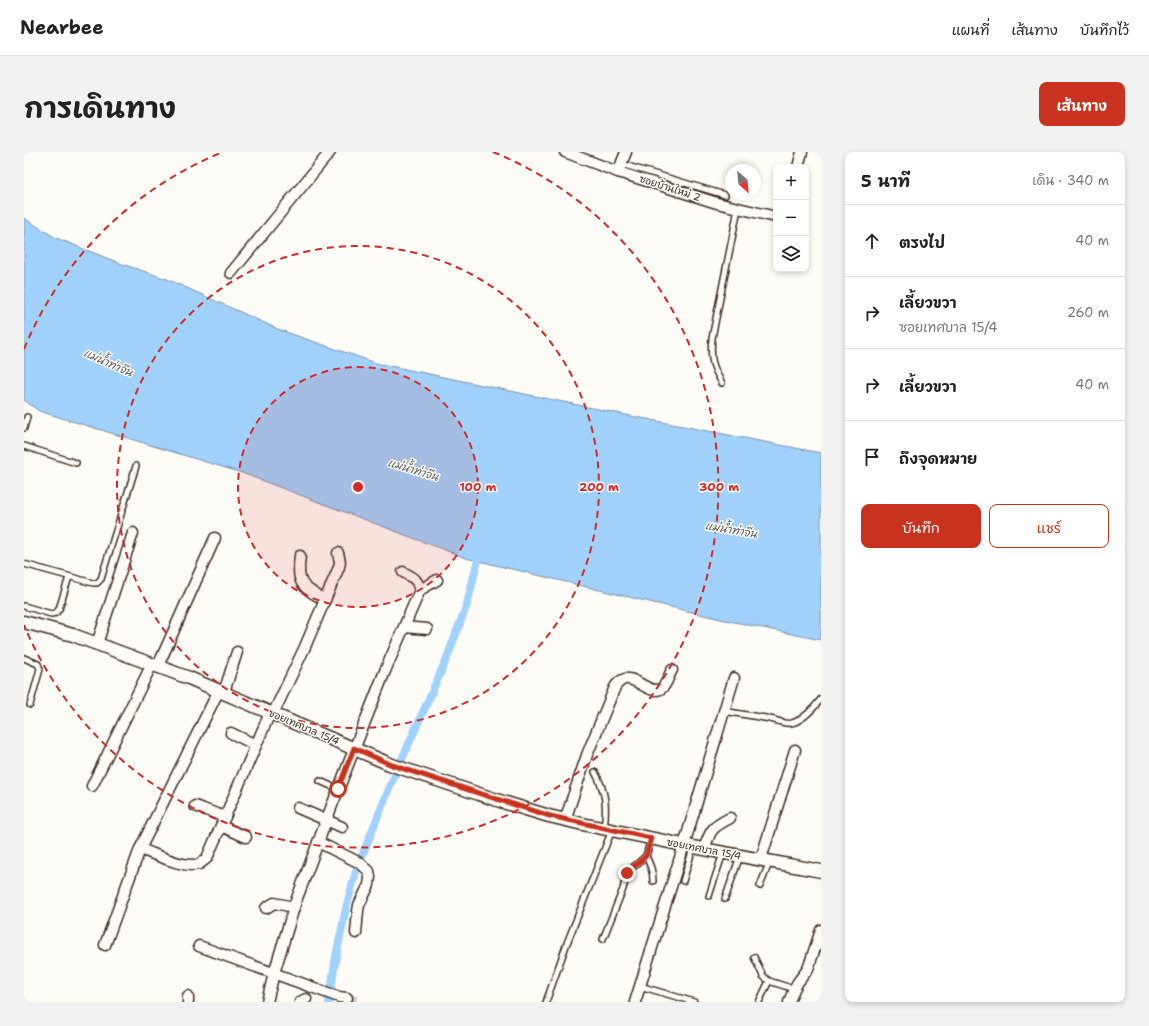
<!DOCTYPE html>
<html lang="th">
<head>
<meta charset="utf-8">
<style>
  :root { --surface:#fff; --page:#f2f2f2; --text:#222; --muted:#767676; --line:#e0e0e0; --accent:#c8321e }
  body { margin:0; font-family:"Shantell Sans","Playpen Sans Thai",sans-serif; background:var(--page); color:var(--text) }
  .controls { position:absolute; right:12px; top:12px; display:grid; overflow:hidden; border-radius:8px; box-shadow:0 2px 6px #0003 }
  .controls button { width:36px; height:36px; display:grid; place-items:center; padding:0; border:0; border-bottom:1px solid var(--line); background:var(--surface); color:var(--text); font:20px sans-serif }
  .compass { position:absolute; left:701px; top:12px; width:36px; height:36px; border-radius:50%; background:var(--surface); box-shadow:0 2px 6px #0003; rotate:153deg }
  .stop { position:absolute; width:12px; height:12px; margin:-9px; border:3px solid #c8321e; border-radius:50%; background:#fff }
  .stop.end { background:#c8321e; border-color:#fff; box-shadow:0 1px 4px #0008 }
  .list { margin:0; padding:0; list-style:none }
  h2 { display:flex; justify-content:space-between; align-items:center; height:52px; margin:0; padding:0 16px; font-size:17px }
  h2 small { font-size:13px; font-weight:400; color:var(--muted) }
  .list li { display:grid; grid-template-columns:26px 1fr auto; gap:12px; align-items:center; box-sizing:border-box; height:72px; padding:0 16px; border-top:1px solid var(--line) }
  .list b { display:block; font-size:15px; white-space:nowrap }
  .list p { margin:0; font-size:13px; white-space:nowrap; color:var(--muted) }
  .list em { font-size:13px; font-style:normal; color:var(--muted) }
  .actions { display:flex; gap:8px; padding:12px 16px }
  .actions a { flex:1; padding:9px 0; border:1px solid var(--accent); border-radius:8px; text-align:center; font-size:14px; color:var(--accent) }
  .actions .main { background:var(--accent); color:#fff }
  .icon { flex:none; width:22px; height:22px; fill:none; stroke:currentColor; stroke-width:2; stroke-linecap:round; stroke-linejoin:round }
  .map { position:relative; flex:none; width:797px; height:850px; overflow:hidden; border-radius:8px }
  header { display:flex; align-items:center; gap:24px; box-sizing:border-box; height:56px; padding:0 20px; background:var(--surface); border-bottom:1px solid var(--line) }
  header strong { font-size:19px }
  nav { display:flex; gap:22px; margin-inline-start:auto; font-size:14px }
  .intro { display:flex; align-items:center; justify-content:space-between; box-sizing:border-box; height:96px; padding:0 24px }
  h1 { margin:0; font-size:28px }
  .button { padding:10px 18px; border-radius:8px; background:var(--accent); color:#fff; font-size:14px; font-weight:700 }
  main { display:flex; gap:24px; padding:0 24px }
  aside { flex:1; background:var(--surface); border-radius:8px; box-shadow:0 2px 6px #0003 }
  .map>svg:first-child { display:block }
</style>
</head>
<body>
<header>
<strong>Nearbee</strong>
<nav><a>แผนที่</a><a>เส้นทาง</a><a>บันทึกไว้</a></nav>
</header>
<div class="intro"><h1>การเดินทาง</h1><a class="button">เส้นทาง</a></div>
<main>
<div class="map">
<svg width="797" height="850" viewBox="0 0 797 850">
  <rect width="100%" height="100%" fill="#fdfcf7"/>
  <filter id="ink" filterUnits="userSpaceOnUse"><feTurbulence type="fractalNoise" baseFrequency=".025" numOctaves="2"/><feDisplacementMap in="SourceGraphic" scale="8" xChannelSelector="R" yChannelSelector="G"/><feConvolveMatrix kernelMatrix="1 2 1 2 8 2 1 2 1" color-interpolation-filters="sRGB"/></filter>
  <g filter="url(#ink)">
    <path fill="#a0d2fd" stroke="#788fa4" d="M0 66 32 86 98 112 143 127 256 178 352 211 602 263 797 301V488L701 468 442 406 218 321 15 259 0 248Z"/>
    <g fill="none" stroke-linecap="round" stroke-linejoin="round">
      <path stroke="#a0d2fd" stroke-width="8" d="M305 850 312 804 323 752 333 716 367 632 423 506 443 452 456 400"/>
      <path stroke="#d6d2cc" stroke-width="10" stroke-dasharray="10 5" stroke-linecap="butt" d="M323 846 334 850"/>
      <g stroke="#3b2a1e" stroke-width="8">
        <g id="service">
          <path d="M597 12 701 43"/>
          <path d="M698 231C688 214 686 206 688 186L714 57"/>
          <path d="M0 276 3 265"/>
          <path d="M0 294 52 311"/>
          <path d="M0 412 69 431H73L77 427 112 314"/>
          <path d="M0 454 27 462 32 461 35 457 45 425"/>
          <path d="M0 506 14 512 16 517 6 553"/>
          <path d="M700 559C715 562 731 564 746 567 753 568 761 573 768 571 779 568 790 556 797 547"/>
          <path d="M571 620C582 640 583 654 580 677"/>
          <path d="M296 629 314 637"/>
          <path d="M622 704C626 713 629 719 629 729"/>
          <path d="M659 729 669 696"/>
          <path d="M736 734 746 709"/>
          <path d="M685 744 699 701"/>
          <path d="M701 747 716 704"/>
          <path d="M579 787 599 737 603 721 607 717 622 704 627 687"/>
          <path d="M730 805 739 824 745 829 770 837"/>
          <path d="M616 834 670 850"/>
          <path d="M522 850 543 791 588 678"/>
          <path d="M735 850 745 829"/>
        </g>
      </g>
      <g stroke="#3b2a1e" stroke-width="13">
        <g id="minor">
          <path d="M541 0 594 20 693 51 752 65"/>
          <path d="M774 15 778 0"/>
          <path d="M594 20 602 0"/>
          <path d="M207 121 306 0"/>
          <path d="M276 404C272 432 278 435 301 448"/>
          <path d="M379 420C389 426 393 426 396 438"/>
          <path d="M380 475 403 477"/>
          <path d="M73 492 109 381"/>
          <path d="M134 514 191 386"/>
          <path d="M200 540 213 500"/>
          <path d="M249 562 280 497 315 415 316 410 314 401"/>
          <path d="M207 581 232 593"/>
          <path d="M68 634 128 512"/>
          <path d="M171 654 201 665"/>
          <path d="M274 656 318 675"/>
          <path d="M541 668 563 603 591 535C593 532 597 528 601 527 612 524 628 546 639 535 643 531 645 523 648 518"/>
          <path d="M197 674 222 685"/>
          <path d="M294 690 336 711 345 719 346 725 345 733 335 753 334 759 332 781"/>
          <path d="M116 697C131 702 161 717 175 712 178 710 181 708 183 706L246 561"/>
          <path d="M680 697C687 677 687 676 706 666"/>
          <path d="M737 707 771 598"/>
          <path d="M242 756 250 751 270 755"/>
          <path d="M81 793 116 697 195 538"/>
          <path d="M175 794 315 845 323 846"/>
          <path d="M164 844V850"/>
          <path d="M243 850 250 821 272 749 307 656 361 519 396 438 413 428"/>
          <path d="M276 850 282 847"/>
          <path d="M611 850 660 693 710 526"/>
          <path d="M765 850 770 837 774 830 784 817 797 778"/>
        </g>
      </g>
      <g stroke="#3b2a1e" stroke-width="15">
        <path id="tertiary" d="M0 470 49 483 165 526 368 613 482 651 525 664 563 673 669 695 797 719"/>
      </g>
      <use href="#service" stroke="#fdfcf7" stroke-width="5"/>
      <use href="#minor" stroke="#fdfcf7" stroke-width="10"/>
      <use href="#tertiary" stroke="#fdfcf7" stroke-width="12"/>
    </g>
  </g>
  <g fill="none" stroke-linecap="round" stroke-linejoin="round" filter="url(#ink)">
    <path stroke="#c8321e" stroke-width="5" d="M314 637 330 596 368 613 482 650 526 664 627 686 622 704 607 717 603 721"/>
  </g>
  <circle cx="334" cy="335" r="120" fill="#d62828" fill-opacity=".12"/>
  <g fill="none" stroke="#d62828" stroke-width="2" stroke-dasharray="7 5">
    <circle cx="334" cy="335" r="120"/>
    <circle cx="334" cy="335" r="241"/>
    <path d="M0 197A361 361 0 0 1 199 0M469 0A361 361 0 1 1 0 473"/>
  </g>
  <g text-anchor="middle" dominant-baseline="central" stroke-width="3" stroke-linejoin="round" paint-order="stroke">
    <g font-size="10" fill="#3b2a1e" stroke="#fdfcf7">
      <text transform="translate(646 36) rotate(18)">ซอยบ้านใหม่ 2</text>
      <text transform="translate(280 575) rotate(23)">ซอยเทศบาล 15/4</text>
      <text transform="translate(680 697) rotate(11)">ซอยเทศบาล 15/4</text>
    </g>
    <g font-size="11" font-style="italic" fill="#595c61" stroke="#fdfcf7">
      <text transform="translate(84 211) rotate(24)">แม่น้ำท่าจีน</text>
      <text transform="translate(389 318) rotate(17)">แม่น้ำท่าจีน</text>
      <text transform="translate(707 378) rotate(10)">แม่น้ำท่าจีน</text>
    </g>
  </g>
  <circle cx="334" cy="335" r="6" fill="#d62828" stroke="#fdfcf7" stroke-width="2"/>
  <g font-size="12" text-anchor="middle" font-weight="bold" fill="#d62828" stroke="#fdfcf7" stroke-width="3" stroke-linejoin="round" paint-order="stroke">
    <text x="454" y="339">100 m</text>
    <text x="575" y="339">200 m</text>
    <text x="695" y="339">300 m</text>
  </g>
</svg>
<div class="controls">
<button>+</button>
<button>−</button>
<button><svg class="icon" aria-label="layers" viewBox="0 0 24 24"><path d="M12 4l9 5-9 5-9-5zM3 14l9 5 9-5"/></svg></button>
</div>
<svg class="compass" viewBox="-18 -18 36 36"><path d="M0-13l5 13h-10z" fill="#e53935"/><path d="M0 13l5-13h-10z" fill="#767676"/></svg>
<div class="stop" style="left:314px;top:637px"></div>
<div class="stop end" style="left:603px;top:721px"></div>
</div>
<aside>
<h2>5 นาที<small>เดิน · 340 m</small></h2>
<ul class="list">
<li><svg class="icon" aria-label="ahead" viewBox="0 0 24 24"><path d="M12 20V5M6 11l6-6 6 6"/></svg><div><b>ตรงไป</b></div><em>40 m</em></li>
<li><svg class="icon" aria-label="right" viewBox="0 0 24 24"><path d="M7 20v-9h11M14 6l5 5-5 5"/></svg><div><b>เลี้ยวขวา</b><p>ซอยเทศบาล 15/4</p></div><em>260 m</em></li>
<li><svg class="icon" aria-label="right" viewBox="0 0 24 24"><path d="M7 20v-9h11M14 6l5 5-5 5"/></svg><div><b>เลี้ยวขวา</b></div><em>40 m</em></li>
<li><svg class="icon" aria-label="arrive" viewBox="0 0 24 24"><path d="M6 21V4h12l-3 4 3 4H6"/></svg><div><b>ถึงจุดหมาย</b></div></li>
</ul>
<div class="actions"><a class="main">บันทึก</a><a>แชร์</a></div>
</aside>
</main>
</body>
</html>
